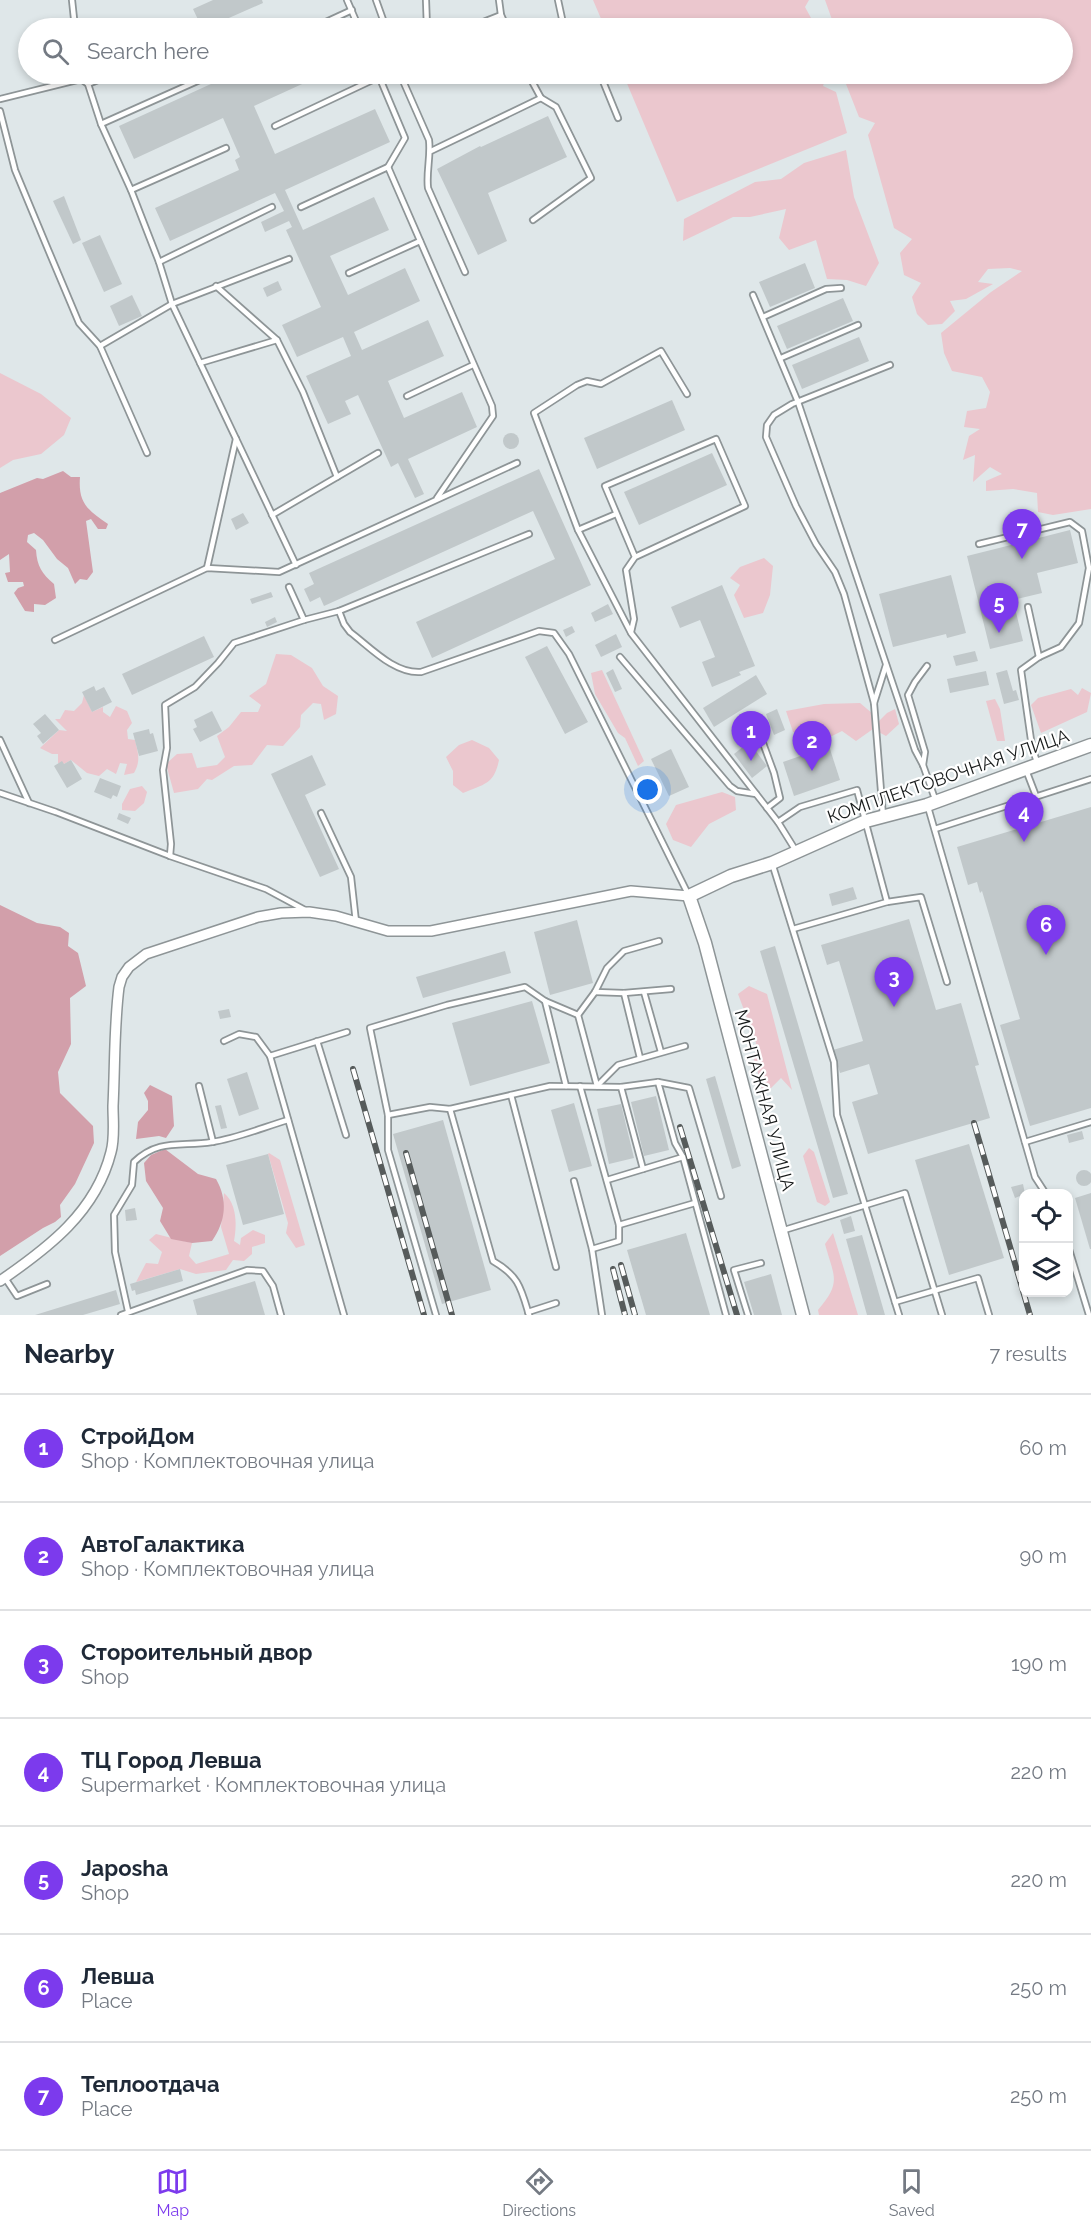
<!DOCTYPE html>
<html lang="en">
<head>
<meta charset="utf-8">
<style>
  :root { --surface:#fff; --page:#f6f6f7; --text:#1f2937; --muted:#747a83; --line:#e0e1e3; --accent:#7c3aed }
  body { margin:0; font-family:Raleway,sans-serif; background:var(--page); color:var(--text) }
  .controls { position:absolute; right:18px; bottom:18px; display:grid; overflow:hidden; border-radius:12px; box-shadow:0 3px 9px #0003 }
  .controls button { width:54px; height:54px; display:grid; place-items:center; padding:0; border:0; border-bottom:2px solid var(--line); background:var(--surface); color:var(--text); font:30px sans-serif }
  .you { position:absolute; left:648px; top:790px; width:21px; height:21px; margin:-15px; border:4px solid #fff; border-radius:50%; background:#1a73e8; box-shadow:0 0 0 9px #1a73e833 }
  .badge { display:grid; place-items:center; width:39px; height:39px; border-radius:50%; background:var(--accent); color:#fff; font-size:20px; font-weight:700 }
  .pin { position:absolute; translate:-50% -50px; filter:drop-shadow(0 2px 3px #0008) }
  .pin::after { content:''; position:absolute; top:32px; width:21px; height:18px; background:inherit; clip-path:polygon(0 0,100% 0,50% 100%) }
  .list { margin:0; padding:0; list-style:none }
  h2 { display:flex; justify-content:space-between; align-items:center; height:78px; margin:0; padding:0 24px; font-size:26px }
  h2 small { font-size:20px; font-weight:400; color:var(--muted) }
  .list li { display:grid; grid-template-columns:39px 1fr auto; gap:18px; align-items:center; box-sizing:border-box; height:108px; padding:0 24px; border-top:2px solid var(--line) }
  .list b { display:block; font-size:22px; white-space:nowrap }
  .list p { margin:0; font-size:20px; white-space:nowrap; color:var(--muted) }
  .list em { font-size:20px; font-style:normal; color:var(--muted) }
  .icon { flex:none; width:33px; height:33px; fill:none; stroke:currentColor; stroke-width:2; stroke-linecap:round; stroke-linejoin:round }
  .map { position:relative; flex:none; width:1091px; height:1315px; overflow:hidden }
  .search { position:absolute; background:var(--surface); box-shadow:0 3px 9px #0003; left:18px; right:18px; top:18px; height:66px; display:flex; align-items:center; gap:15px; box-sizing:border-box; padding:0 21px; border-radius:33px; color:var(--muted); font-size:22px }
  .sheet { height:834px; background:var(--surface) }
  nav { display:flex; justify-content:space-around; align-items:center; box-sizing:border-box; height:84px; border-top:2px solid var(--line); background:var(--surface); font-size:16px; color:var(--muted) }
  nav a { display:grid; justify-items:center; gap:3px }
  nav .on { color:var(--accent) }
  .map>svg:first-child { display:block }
</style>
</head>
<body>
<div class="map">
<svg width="1091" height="1315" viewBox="0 0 1091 1315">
  <rect width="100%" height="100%" fill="#dfe7e9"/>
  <g fill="#ebc7ce">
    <path d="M593 0H809L805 7 811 18 821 22 822 28H605Z"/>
    <path d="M825 0H1091V509L1053 515 1038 512 1037 493 1013 489 986 491V481L1002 474 990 467 973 482 975 455 963 460 969 436 980 429 964 427 967 411 986 408 990 392 982 377 952 371 944 353 941 333 991 292 1022 271 1010 268 988 269 978 282 993 284 966 299 950 301 955 311 942 324 928 325 917 314 912 297 921 283 904 275 900 253 912 239 894 228 868 135 875 123 859 117 846 84 844 74H1062V28H835Z"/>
    <path d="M623 74H827L823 86 836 92 847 133 677 202Z"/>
    <path d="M846 150 854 197 879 263 866 286 847 280 827 279 816 240 789 250 779 238 786 209 750 217H733L683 241 684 219 755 182 781 179 804 163Z"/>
    <path d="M0 373 41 394 71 418 64 435 41 454 13 460 0 468Z"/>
    <path d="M764 558 773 566 770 595 763 613 744 618 734 595 740 585 730 578 740 567Z"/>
    <path d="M276 654 291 655 312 668 323 686 338 696 336 714 324 720 321 704 313 703 301 715 300 727 283 746 267 745 252 765 234 766 212 780 207 779 198 789 174 793 166 764 177 754 192 753 197 768 217 765 225 757 217 736 229 727 241 712H258L261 705 249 696 266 684Z"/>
    <path d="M602 670 644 761 638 766 625 738 618 733 595 694 591 673Z"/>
    <path d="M1082 688 1091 693 1087 712 1041 733 1031 705 1038 698 1071 689 1078 695Z"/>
    <path d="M84 695 92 712 103 707V712L110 717 116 706 127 711 132 723 127 730 128 739 135 740C138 753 141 761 134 773L124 775 127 764 120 763 116 774 107 769 99 776 87 773 71 760 64 764 58 763V754H52L40 748 59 730 67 731 55 719H60L65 710 74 711 82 703Z"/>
    <path d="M995 699 1000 709 1005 741H997L986 701Z"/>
    <path d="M860 703 873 714 877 723 887 713 895 709 899 724 886 736 873 729 856 741 842 731 826 739 793 732 786 711 824 704Z"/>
    <path d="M472 740 489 748 499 760C494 784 485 784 463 793L453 785V771L446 757 459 745Z"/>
    <path d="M142 786 147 792 144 803 135 811 122 810V804L130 789Z"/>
    <path d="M722 792 735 797 736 810 709 824 691 847 673 840 666 824 676 805Z"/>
    <path d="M749 986 767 994 792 1090 781 1078 771 1088 762 1090 757 1069 759 1063 754 1061 756 1042 749 1040 750 1026 738 994Z"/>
    <path d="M809 1148 814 1152 830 1202 825 1206 817 1202 803 1156Z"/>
    <path d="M269 1153 280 1160 305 1245 296 1248 286 1233 288 1223 268 1154Z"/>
    <path d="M224 1193C237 1204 237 1225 234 1241L240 1245 241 1238 253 1230 265 1235V1243L252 1247V1254L244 1261 233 1260 226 1270 196 1274 180 1269 136 1282 146 1263 158 1264 162 1252 149 1240 156 1234 192 1243 189 1256 196 1264 229 1254 221 1227Z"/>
    <path d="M833 1233 858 1315H819L818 1310C842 1282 834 1277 825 1244Z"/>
  </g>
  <g fill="#d29faa">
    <path d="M63 471 71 477H80C78 502 87 510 108 524L106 529H98L91 519 86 521 93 572 87 580 80 579 75 584 68 568 57 559 43 540 34 533 28 535 27 542 36 550C37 566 42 574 54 584L56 598 45 605 34 604V612L25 611 14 593 18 588 24 586 23 582H8L5 573 10 572 9 554 0 560V493L37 478 43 479Z"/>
    <path d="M0 905 37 923 60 927 69 933 68 946 78 953 86 986 70 998 71 1044 58 1072 60 1093 93 1126 94 1143 75 1184 60 1205 61 1217 55 1222 43 1228 0 1256Z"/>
    <path d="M150 1085 172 1096 174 1126 166 1138 159 1136 136 1139 138 1122 148 1110V1101L144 1093Z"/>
    <path d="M165 1149 198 1174 216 1179C228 1200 226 1221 212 1241L192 1243 171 1239 160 1221 163 1208 146 1181 144 1163 151 1155Z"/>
  </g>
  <g fill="#c1c8ca">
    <path d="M213 0H262L263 3 213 25 214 28H202L193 9Z"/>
    <path d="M222 74H324L254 106 275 154 375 109 390 142 285 190 303 230 374 197 389 230 330 256 348 295 405 268 420 301 354 332 362 350 428 320 444 356 388 381 404 418 462 392 477 427 408 459 424 494 415 498 398 463 391 467 358 395 345 401 351 414 328 424 306 376 351 356 343 337 297 357 282 325 321 307 286 230 292 227 289 221 265 232 261 222 284 211 275 193 170 241 155 208 239 170 235 160 240 157 223 118 134 159 119 126 224 78Z"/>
    <path d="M548 116 567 157 488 193 507 241 478 255 437 169 480 146 481 147Z"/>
    <path d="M64 196 81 240 73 244 53 201Z"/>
    <path d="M100 235 122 284 104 292 82 243Z"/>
    <path d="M805 263 815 288 770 307 759 282Z"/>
    <path d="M278 281 282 290 267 297 263 288Z"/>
    <path d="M132 295 142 316 119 326 110 306Z"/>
    <path d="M843 298 853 321 787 349 777 326Z"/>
    <path d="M859 337 869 361 802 389 792 365Z"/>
    <path d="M672 400 685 430 597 469 584 438Z"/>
    <circle cx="511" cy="441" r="8"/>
    <path d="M712 453 727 485 639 525 624 492Z"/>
    <path d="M539 469 591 585 432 658 416 622 555 559 533 511 324 606 320 597 310 602 304 589 314 584 309 573Z"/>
    <path d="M243 513 249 523 236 530 231 519Z"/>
    <path d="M1070 530 1078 563 1037 573 1042 593 1013 600 1023 641 990 649 967 556Z"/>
    <path d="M951 575 966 633 947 638 946 634 893 647 879 594Z"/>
    <path d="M722 585 755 666 739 672 741 675 712 687 702 662 715 657 700 620 680 628 671 607Z"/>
    <path d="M271 592 273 597 252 604 250 599Z"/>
    <path d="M608 604 613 614 595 622 591 613Z"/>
    <path d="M275 617 277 622 267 627 265 622Z"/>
    <path d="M572 626 575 632 566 637 563 630Z"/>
    <path d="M616 634 622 647 601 657 595 645Z"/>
    <path d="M204 636 214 657 132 695 122 674Z"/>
    <path d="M547 646 588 722 565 734 525 657Z"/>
    <path d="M975 651 978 661 956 666 953 656Z"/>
    <path d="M613 669 622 689 615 692 606 673Z"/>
    <path d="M1007 670 1013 691 1016 690 1019 700 1004 704 996 673Z"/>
    <path d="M986 671 989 685 950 693 947 679Z"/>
    <path d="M756 675 767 694 714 727 703 708Z"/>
    <path d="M94 686 96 691 104 687 112 702 92 712 82 692Z"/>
    <path d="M777 709 785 730 774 735 766 714Z"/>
    <path d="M212 711 222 731 200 742 193 729 197 727 194 720Z"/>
    <path d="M45 714 59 730 43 744 37 736 41 733 33 724Z"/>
    <path d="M149 729 150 734 153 733 158 751 139 756 133 733Z"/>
    <path d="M749 742 767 766 752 778 734 754Z"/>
    <path d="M829 746 840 780 794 796 783 762Z"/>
    <path d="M671 749 689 787 669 796 651 759Z"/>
    <path d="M312 755 326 785 305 795 339 869 320 877 271 774Z"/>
    <path d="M71 760 82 779 67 788 54 766 62 761 64 764Z"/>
    <path d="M100 778 121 786 117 797 113 795 111 799 94 792Z"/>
    <path d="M1091 807V1108L1030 1126 1000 1025 1020 1019 982 891 980 893 977 882 968 885 957 847Z"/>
    <path d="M119 813 131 818 128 824 117 819Z"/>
    <path d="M853 887 857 899 832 906 829 894Z"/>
    <path d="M909 919 936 1010 961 1003 979 1065 975 1066 990 1118 868 1154 852 1102 878 1094 869 1064 840 1073 833 1050 863 1041 839 961 827 965 821 945Z"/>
    <path d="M577 920 593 983 550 995 534 932Z"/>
    <path d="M775 946 848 1194 833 1198 760 951Z"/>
    <path d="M505 951 511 973 423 998 416 977Z"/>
    <path d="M532 1001 550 1063 470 1086 452 1023Z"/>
    <path d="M229 1009 231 1017 220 1019 218 1011Z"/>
    <path d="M247 1072 259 1109 239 1116 227 1079Z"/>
    <path d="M715 1076 741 1166 732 1169 706 1079Z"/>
    <path d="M656 1096 669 1150 644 1156 631 1102Z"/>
    <path d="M574 1103 592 1166 569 1172 551 1110Z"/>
    <path d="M621 1104 634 1158 609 1164 597 1109Z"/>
    <path d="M221 1105 227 1128 221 1129 215 1106Z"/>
    <path d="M443 1120 491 1290 442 1304 393 1134Z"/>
    <path d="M1082 1131 1084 1139 1069 1143 1067 1135Z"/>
    <path d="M969 1144 1004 1258 949 1275 915 1160Z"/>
    <path d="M268 1154 284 1214 243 1225 226 1165Z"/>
    <circle cx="1084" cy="1178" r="8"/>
    <path d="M1023 1184 1025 1194 1015 1198 1011 1187Z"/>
    <path d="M1091 1193V1249H1090L1075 1198Z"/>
    <path d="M135 1208 137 1220 126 1221 125 1210Z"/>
    <path d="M851 1216 855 1231 844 1234 840 1220Z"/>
    <path d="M686 1233 710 1315H646L627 1250Z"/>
    <path d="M862 1235 885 1315H867L846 1239Z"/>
    <path d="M180 1269 183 1281 136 1295 135 1290 132 1291 130 1284Z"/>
    <path d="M771 1274 782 1315H754L744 1282Z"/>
    <path d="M255 1281 265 1315H197L193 1300Z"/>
    <path d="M116 1290 120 1304 83 1315H35Z"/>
  </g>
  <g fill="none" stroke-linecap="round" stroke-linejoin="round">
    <g stroke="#8e9597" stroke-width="8">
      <g id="service">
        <path d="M72 0 75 28"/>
        <path d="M347 0 359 28"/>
        <path d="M376 0 386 28"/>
        <path d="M426 0 427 28"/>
        <path d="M499 0 501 15 507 28"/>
        <path d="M558 0 564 28"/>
        <path d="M313 28 352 10"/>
        <path d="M468 28 501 15"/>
        <path d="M400 74 429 140C431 157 426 172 428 188L465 272"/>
        <path d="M528 74 541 98 556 107 591 178 533 220"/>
        <path d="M600 74 618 118"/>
        <path d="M88 84 113 74"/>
        <path d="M0 99 81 79 88 84 101 124 131 190 159 262 172 304 296 565"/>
        <path d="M0 111 15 170 47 247 79 323 100 346 147 453"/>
        <path d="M101 124 213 74"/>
        <path d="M275 126 379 77"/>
        <path d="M431 151 541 98"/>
        <path d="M388 167 492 406 493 416 437 498"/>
        <path d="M131 190 226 148"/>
        <path d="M301 207 388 167 405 138 378 74"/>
        <path d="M159 262 272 207"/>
        <path d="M349 273 420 241"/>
        <path d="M216 286 277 340 303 392 337 477"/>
        <path d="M753 295 798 402 915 750 923 765 935 799"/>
        <path d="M763 317 826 289 841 288"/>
        <path d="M100 346 172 304 289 259"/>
        <path d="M781 358 858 325"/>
        <path d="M200 363 277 340"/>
        <path d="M687 394 661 351 601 384 587 381 577 385 534 413 578 530 631 633 778 822 796 851"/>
        <path d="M407 396 473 365"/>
        <path d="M272 515 378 453"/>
        <path d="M578 530 616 514"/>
        <path d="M979 544 1070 522 1082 531 1089 568 1079 623 1061 647 1039 657 1021 670 1032 747 1037 762"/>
        <path d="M207 568 236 439"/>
        <path d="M289 587 304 620 339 611 529 534"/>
        <path d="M1028 607 1039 657"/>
        <path d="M339 611 344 624 350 632C370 647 394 674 421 672L539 631 554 633 569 654 689 896"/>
        <path d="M631 632 634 619 626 570 635 557 745 506 716 439 605 486 635 557"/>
        <path d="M55 640 207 568 279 572 517 463"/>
        <path d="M620 657 730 786 737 791 756 794"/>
        <path d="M874 703 886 665"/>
        <path d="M756 724 774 773 780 798 767 808"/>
        <path d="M0 740 29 803"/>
        <path d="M923 765 925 752 908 695 915 682 927 666"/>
        <path d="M1026 770 1036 796"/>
        <path d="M0 793 56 812 170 856 266 889 305 910"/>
        <path d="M928 807 1035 1177 1046 1194"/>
        <path d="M321 813 351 877 356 922"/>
        <path d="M883 816 874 703 844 594 835 572 816 544 796 506 766 437 767 425 774 415 792 404 890 365"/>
        <path d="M778 822 800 807 857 790 887 902 793 929"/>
        <path d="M935 829 1091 779"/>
        <path d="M170 856 171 844 163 770 167 748 165 705 195 687 218 663 234 643 304 620"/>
        <path d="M772 863 834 1062 837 1115 899 1315"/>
        <path d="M887 902 921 897 947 982"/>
        <path d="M595 992 624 993 671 989"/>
        <path d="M644 992 661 1052"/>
        <path d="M624 993 640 1058"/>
        <path d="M545 1001 566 1086"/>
        <path d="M224 1041 239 1034 256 1037 270 1056 344 1315"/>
        <path d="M317 1041 346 1135"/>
        <path d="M270 1056 347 1032"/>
        <path d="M658 1082 675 1143 683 1157 726 1315"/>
        <path d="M199 1086 213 1142"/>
        <path d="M580 1086 619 1225V1241L592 1249"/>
        <path d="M597 1086 578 1015 595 992 607 968 624 951 659 941"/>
        <path d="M597 1086 618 1065 685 1046"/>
        <path d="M621 1087 643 1169"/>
        <path d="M511 1095 556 1267"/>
        <path d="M450 1109 493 1261C519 1276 521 1288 529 1315"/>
        <path d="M388 1115 430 1107 450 1109 550 1086 621 1087 658 1082 689 1088 721 1196"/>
        <path d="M1025 1142 1091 1122"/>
        <path d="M607 1180 683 1157"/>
        <path d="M574 1181 592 1249 602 1315"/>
        <path d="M619 1225 695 1203"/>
        <path d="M781 1231 905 1193 942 1315"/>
        <path d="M1068 1246 1089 1315"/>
        <path d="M5 1278 17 1296 47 1284"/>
        <path d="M895 1302 978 1278 989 1315"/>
        <path d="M128 1311 115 1252 114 1215 132 1185 134 1162C159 1138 182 1147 212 1142 238 1138 264 1127 288 1120"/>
        <path d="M528 1312 556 1303"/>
        <path d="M121 1315 247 1270 263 1271 273 1286 281 1315"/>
        <path d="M436 1315 388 1150V1115L370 1028 447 1005 525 987 545 1001 578 1015"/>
        <path d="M748 1315 734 1270 761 1263"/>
      </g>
    </g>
    <g stroke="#8e9597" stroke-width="12">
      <path id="minor" d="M0 1281C48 1248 96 1212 111 1152 115 1138 113 1121 113 1106 115 1067 114 1026 119 987L122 977 129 967 146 954 258 917 281 913 309 912 336 916 388 931H431L631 891 689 896"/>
    </g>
    <g stroke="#8e9597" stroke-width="15">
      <path id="tertiary" d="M803 1315 705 943 689 896 731 876 772 863 866 821 927 805 1091 745"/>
    </g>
    <use href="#service" stroke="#fff" stroke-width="4.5"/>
    <use href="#minor" stroke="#fff" stroke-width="9"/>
    <use href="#tertiary" stroke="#fff" stroke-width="12"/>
    <g stroke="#565b5b" stroke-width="6">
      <g id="rail">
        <path d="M353 1069 424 1315"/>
        <path d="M974 1123 1030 1315"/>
        <path d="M680 1127 737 1315"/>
        <path d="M406 1153 452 1315"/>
        <path d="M621 1265 635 1315"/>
        <path d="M613 1269 625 1315"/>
      </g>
    </g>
    <use href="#rail" stroke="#fff" stroke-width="4" stroke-dasharray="11" stroke-linecap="butt"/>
  </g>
  <g text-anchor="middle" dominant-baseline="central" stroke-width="4.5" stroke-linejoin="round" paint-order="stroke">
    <g font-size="18" fill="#181b1b" stroke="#fff">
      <text transform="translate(948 776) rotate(-19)">КОМПЛЕКТОВОЧНАЯ УЛИЦА</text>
      <text transform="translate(765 1100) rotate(75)">МОНТАЖНАЯ УЛИЦА</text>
    </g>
  </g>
</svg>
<div class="controls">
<button><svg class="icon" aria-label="locate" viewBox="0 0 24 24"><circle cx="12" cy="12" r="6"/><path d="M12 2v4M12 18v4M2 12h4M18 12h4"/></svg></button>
<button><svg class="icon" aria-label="layers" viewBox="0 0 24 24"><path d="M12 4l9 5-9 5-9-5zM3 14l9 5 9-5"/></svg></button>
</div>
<div class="you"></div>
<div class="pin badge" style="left:751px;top:761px">1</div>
<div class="pin badge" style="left:812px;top:771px">2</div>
<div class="pin badge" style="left:894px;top:1007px">3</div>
<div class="pin badge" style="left:1024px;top:842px">4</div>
<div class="pin badge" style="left:999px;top:633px">5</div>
<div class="pin badge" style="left:1046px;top:955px">6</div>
<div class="pin badge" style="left:1022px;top:559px">7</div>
<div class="search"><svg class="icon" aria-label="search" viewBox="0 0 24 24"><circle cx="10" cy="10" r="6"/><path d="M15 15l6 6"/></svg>Search here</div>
</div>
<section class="sheet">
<h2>Nearby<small>7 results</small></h2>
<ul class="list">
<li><span class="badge">1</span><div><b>СтройДом</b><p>Shop · Комплектовочная улица</p></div><em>60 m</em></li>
<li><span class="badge">2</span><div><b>АвтоГалактика</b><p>Shop · Комплектовочная улица</p></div><em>90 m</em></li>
<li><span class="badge">3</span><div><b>Стороительный двор</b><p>Shop</p></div><em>190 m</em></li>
<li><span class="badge">4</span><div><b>ТЦ Город Левша</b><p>Supermarket · Комплектовочная улица</p></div><em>220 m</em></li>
<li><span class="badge">5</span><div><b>Japosha</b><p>Shop</p></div><em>220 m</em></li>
<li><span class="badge">6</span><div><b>Левша</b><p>Place</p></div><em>250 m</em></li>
<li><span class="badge">7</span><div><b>Теплоотдача</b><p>Place</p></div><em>250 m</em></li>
</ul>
</section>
<nav>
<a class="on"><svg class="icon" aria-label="map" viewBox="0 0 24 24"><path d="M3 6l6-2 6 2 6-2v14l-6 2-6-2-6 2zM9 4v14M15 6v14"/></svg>Map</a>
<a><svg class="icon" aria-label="directions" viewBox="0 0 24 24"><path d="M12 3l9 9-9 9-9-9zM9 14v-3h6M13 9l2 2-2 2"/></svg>Directions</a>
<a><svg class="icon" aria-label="saved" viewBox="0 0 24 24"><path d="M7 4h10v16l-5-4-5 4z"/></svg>Saved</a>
</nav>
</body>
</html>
